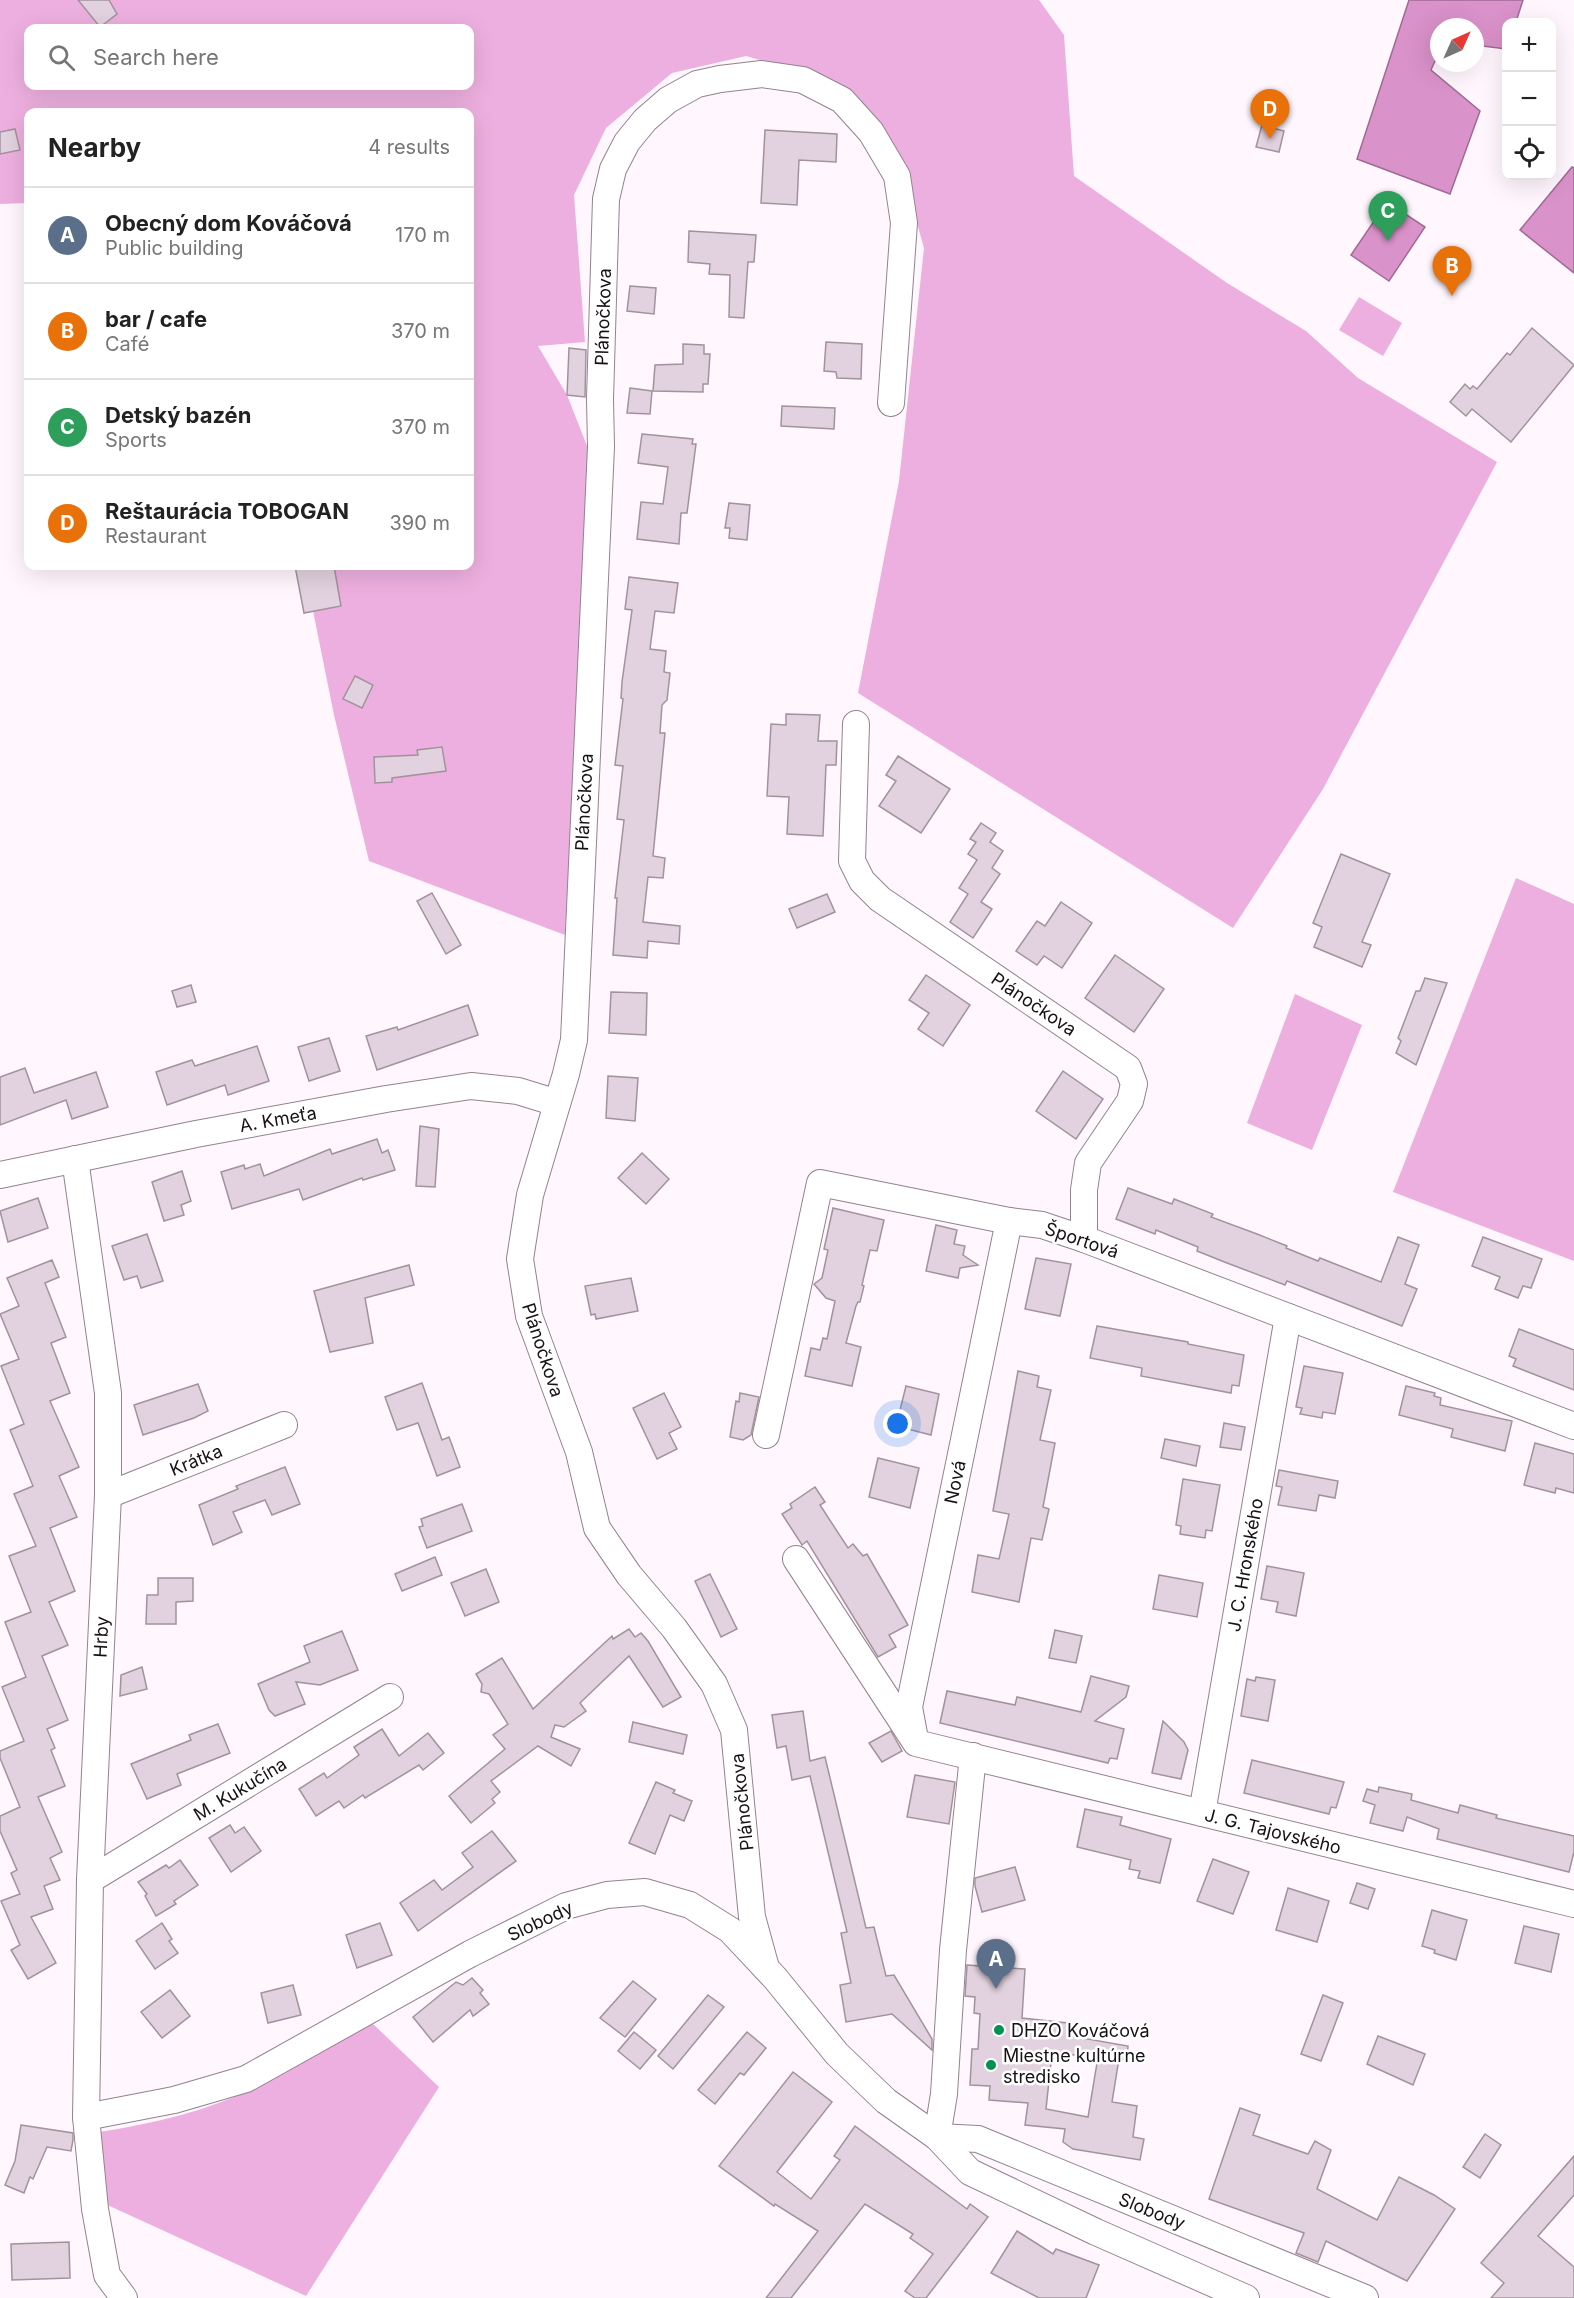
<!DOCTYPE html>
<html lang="en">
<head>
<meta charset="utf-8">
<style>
  :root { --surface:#fff; --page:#f6f6f6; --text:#222; --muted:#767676; --line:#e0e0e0; --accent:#009253 }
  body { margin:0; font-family:Inter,sans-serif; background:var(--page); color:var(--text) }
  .controls { position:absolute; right:18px; top:18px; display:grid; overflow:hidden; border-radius:12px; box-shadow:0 6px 24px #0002 }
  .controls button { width:54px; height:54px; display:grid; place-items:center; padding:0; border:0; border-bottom:2px solid var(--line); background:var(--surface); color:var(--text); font:30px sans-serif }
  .compass { position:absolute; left:1430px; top:18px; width:54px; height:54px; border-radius:50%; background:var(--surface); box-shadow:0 6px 24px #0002; rotate:45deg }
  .you { position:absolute; left:898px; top:1424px; width:21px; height:21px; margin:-15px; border:4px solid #fff; border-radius:50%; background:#1a73e8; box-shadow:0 0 0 9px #1a73e833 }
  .badge { display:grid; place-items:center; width:39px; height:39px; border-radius:50%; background:var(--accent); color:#fff; font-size:20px; font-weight:700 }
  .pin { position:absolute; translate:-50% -50px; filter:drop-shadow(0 2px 3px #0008) }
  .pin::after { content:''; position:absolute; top:32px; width:21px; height:18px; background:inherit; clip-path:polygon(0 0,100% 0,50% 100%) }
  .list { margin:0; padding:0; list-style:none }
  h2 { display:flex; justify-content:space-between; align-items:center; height:78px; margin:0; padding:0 24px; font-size:26px }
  h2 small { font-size:20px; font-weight:400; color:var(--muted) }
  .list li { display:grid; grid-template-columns:39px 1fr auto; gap:18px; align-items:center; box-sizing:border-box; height:96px; padding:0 24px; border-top:2px solid var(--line) }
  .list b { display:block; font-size:22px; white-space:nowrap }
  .list p { margin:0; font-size:20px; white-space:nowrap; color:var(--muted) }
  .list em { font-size:20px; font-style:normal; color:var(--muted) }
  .icon { flex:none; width:33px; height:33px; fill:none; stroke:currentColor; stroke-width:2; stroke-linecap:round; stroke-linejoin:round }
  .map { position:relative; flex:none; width:1574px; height:2298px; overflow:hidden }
  .search { position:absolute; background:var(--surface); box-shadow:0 6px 24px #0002; left:24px; top:24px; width:450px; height:66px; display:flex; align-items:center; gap:15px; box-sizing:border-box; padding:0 21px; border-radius:12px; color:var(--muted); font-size:22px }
  .panel { position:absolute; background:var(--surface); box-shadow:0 6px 24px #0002; left:24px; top:108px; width:450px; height:462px; border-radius:12px }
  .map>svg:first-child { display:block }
</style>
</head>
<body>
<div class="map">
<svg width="1574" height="2298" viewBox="0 0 1574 2298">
  <rect width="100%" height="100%" fill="#fff7fd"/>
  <g fill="#edafdf" fill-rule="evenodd">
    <path d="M0 0H1039L1064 35 1074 176 1227 283 1306 331 1358 378 1497 462 1323 789 1233 928 858 693 899 481 924 248 896 148 828 80 746 56 672 73 606 128 574 195 585 342 538 346 567 395 591 456 565 935 369 861 334 715 304 566H470V112H28V203L0 204ZM28 28H470V86H28Z"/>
    <path d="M1359 297 1402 323 1383 356 1339 330Z"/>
    <path d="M1516 878 1574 904V1261L1393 1192Z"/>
    <path d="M1295 994 1362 1025 1312 1150 1247 1123Z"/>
    <path d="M373 2024 439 2087 306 2296 103 2203 99 2132C159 2123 218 2108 271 2080 305 2063 337 2039 373 2024Z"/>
  </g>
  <g fill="#da92ca" stroke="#9f6b94" stroke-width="1.5">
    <path d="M1409 0H1523L1516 22H1506V49L1475 45V27H1439V52L1431 70 1480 111 1450 194 1357 159Z"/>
    <path d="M1572 167 1574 168V273L1520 230Z"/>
    <path d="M1387 202 1425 227 1389 281 1351 255Z"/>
  </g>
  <g fill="#e2d1de" stroke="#a3929e" stroke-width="1.5" fill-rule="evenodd">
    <path d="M78 0H109L117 14 100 27Z"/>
    <path d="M1262 125 1284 131 1279 152 1256 147Z"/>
    <path d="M15 129 20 150 0 154V132Z"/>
    <path d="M765 130 837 134 836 162 799 160 797 205 761 203Z"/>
    <path d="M689 231 756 235 754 262H748L744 318 729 317 730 275 709 274 710 264 688 262Z"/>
    <path d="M630 286 656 288 654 314 627 311Z"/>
    <path d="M1532 328 1574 365 1511 442 1472 409 1466 416 1450 402 1465 384 1470 389 1473 386 1477 389 1507 353 1510 355Z"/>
    <path d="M826 342 862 344 861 379 837 378 836 372 824 371Z"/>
    <path d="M683 344 704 345V354H710L708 384H703V392L653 391 655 365 683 364Z"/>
    <path d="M569 348 586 350 585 397 567 395Z"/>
    <path d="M630 388 652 391 650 414 627 413Z"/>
    <path d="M782 406 835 408 834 429 781 426Z"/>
    <path d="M642 434 693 439 692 444H696L687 513H681L679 544 637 539 641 502 663 504 668 467 638 463Z"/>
    <path d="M729 503 750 505 747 540 729 538 730 528H725Z"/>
    <path d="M295 566H334L341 606 304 613Z"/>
    <path d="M629 577 678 583 674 613 655 611 650 649 666 651 664 672 670 673 667 700 662 705 660 733H665L653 856 665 858 663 878 648 877 643 922 680 926 679 944 648 941 647 958 613 955 617 898H615L624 820 617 819 623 766 615 765 623 699 621 698 622 682 632 610 625 609Z"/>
    <path d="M355 676 373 685 362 708 343 699Z"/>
    <path d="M786 714 820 715 818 741H837L836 765H826L823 836 787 834 789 797 767 796 771 724 786 725Z"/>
    <path d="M442 747 446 771 392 778V782L375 783 374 757 418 755 417 750Z"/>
    <path d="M898 756 950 789 921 833 879 806 896 781 886 775Z"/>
    <path d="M981 823 996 833 990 842 1003 851 992 868 1000 874 981 902 992 909 973 938 950 922 968 894 959 888 977 860 968 854 976 842 970 839Z"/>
    <path d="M1341 854 1390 874 1362 942 1371 945 1362 967 1314 947 1322 927 1313 923Z"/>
    <path d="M432 893 461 945 446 954 417 901Z"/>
    <path d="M827 894 835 912 797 928 789 909Z"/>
    <path d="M1061 902 1092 923 1062 968 1044 956 1037 965 1016 951 1037 921 1045 926Z"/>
    <path d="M1115 955 1164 989 1134 1032 1085 998Z"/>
    <path d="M926 975 970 1005 943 1046 918 1029 929 1013 909 1000Z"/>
    <path d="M1425 978 1447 983 1416 1065 1396 1053 1401 1041 1398 1038 1416 991H1420Z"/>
    <path d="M191 985 196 1002 177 1007 172 991Z"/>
    <path d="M611 992 647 993 646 1035 609 1033Z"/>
    <path d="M468 1005 478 1035 377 1070 366 1036 397 1027 398 1030Z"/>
    <path d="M329 1038 340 1071 309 1081 298 1047Z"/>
    <path d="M257 1046 269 1081 228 1095 225 1085 167 1105 156 1072 192 1060 195 1066Z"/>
    <path d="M25 1068 34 1093 96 1072 108 1107 72 1119 66 1100 0 1125V1077Z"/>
    <path d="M1063 1071 1103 1099 1076 1139 1036 1111Z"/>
    <path d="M608 1076 638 1078 635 1121 606 1118Z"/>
    <path d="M420 1126 439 1129 435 1187 416 1186Z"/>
    <path d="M377 1139 382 1153 388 1150 395 1170 363 1180 362 1178 303 1200 299 1189 232 1209 221 1172 244 1165 245 1169 260 1164 264 1176 330 1149 332 1154Z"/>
    <path d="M642 1153 669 1179 646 1204 618 1178Z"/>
    <path d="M182 1171 191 1201 181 1205 184 1215 164 1221 152 1182Z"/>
    <path d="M1128 1188 1172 1204 1174 1199 1213 1214 1211 1217 1257 1234 1287 1246 1286 1248 1318 1261 1320 1258 1381 1282 1398 1237 1419 1245 1405 1284 1417 1289 1402 1326 1287 1281 1285 1285 1227 1263 1197 1251 1198 1247 1156 1230 1155 1234 1116 1219Z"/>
    <path d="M38 1198 48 1228 8 1242 0 1211Z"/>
    <path d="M833 1208 884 1220 877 1251 870 1250 862 1285 864 1286 860 1302H858L856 1306 846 1343 861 1347 852 1386 805 1376 811 1348 820 1350 823 1338 827 1339 835 1301 826 1298 814 1284 822 1278 828 1250 824 1249Z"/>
    <path d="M936 1225 957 1230 954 1244 965 1246 963 1255 978 1265 960 1268 958 1278 926 1271Z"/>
    <path d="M147 1234 163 1281 141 1288 137 1276 124 1280 112 1246Z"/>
    <path d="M1483 1237 1542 1259 1531 1288 1523 1286 1518 1298 1495 1289 1500 1277 1472 1266Z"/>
    <path d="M1036 1258 1071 1264 1060 1316 1025 1309Z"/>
    <path d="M52 1260 59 1277 45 1283 66 1337 51 1343 70 1393 50 1401 79 1467 59 1476 77 1517 50 1528 75 1591 49 1602 68 1645 42 1656 68 1720 47 1729 55 1748 51 1750 65 1786 38 1797 62 1852 50 1858 60 1880 44 1886 53 1909 31 1917 56 1963 28 1979 11 1950 20 1945 1 1901 20 1894 11 1873 17 1870 0 1831V1816L20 1807 0 1758V1751L24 1741 2 1687 26 1677 5 1622 31 1612 9 1556 36 1546 14 1494 33 1486 10 1430 24 1424 1 1366 19 1359 0 1314 19 1306 7 1278Z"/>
    <path d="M409 1265 414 1285 365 1298 373 1343 330 1352 314 1291Z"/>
    <path d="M631 1278 638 1311 596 1319 595 1314 591 1315 585 1286Z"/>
    <path d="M1097 1326 1188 1342V1344L1244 1355 1239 1386 1232 1385 1231 1393 1141 1376 1142 1368 1090 1358Z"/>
    <path d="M1519 1329 1574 1350V1390L1513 1366 1516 1359 1509 1356Z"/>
    <path d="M1304 1366 1343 1373 1335 1414 1323 1412 1322 1418 1300 1414 1302 1408 1296 1407Z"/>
    <path d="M1018 1371 1039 1376 1037 1387 1051 1390 1040 1440 1055 1443 1043 1507 1049 1509 1042 1540 1031 1538 1019 1602 972 1592 978 1555 999 1559 1009 1514 993 1511Z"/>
    <path d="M422 1383 442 1440 449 1437 460 1467 437 1476 418 1423 397 1430 385 1397Z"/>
    <path d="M198 1384 208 1411 194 1418 143 1435 134 1405Z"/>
    <path d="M906 1386 939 1394 931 1435 896 1426Z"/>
    <path d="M1406 1386 1435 1393 1434 1396 1441 1398 1440 1405 1512 1421 1505 1451 1451 1437 1453 1429 1399 1415Z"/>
    <path d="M664 1393 681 1427 669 1433 677 1449 657 1459 633 1408Z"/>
    <path d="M740 1393 759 1397 751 1435 743 1440 730 1437 736 1401 739 1402Z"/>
    <path d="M1224 1423 1245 1427 1241 1450 1220 1447Z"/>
    <path d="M1165 1439 1200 1446 1196 1466 1161 1458Z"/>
    <path d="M1535 1443 1574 1454V1493L1556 1488 1555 1493 1524 1485Z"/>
    <path d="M878 1458 919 1468 910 1508 869 1497Z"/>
    <path d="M285 1467 300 1504 272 1515 265 1500 233 1512 242 1532 213 1545 199 1505 238 1489 236 1486Z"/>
    <path d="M1279 1470 1338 1481 1335 1498 1319 1495 1316 1511 1278 1505 1282 1487 1276 1486Z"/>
    <path d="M1183 1479 1220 1485 1212 1531 1206 1530 1205 1538 1180 1534 1181 1526 1176 1525Z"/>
    <path d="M815 1487 825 1502 820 1505 848 1548 853 1544 863 1556 867 1554 908 1625 889 1635 896 1647 878 1657 807 1541 802 1545 782 1514 792 1508 790 1504Z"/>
    <path d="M462 1504 472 1531 427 1548 419 1527 423 1526 421 1519Z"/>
    <path d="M435 1557 442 1575 402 1591 395 1574Z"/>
    <path d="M1267 1566 1304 1573 1296 1616 1276 1612 1278 1602 1261 1599Z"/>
    <path d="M486 1569 499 1602 465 1616 451 1583Z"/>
    <path d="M710 1574 737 1629 721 1637 695 1581Z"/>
    <path d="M1159 1575 1203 1583 1197 1617 1153 1609Z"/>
    <path d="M158 1578H193V1601L176 1602V1624H146L147 1595H158Z"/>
    <path d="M629 1629 635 1637 641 1633 648 1641 681 1697 663 1707 629 1656 580 1703 586 1711 564 1727 555 1725 551 1737 580 1749 571 1766 538 1746 491 1781 500 1792 492 1799 495 1803 471 1823 449 1796 505 1749 493 1735 508 1724 489 1694 481 1692 482 1684 476 1674 502 1658 533 1709 612 1636 613 1639Z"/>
    <path d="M1055 1630 1082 1636 1076 1663 1049 1658Z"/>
    <path d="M342 1631 358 1670 320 1685 296 1682 305 1704 275 1716 269 1710 258 1684 310 1662 304 1646Z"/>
    <path d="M142 1667 147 1689 120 1696 121 1675Z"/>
    <path d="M1091 1676 1129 1686 1126 1697 1095 1721 1124 1729 1117 1759 1110 1758 1108 1763 940 1723 947 1691 1015 1705 1017 1697 1081 1712Z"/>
    <path d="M1256 1677 1275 1680 1268 1721 1241 1716 1247 1679 1255 1681Z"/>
    <path d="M803 1711 810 1761 825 1757 866 1928 874 1927 886 1976 894 1975 932 2039V2050L892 2014 846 2022 840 1985 851 1983 841 1933 847 1932 810 1776 792 1780 786 1746 777 1748 772 1715Z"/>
    <path d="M1163 1721 1184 1742 1188 1750 1181 1779 1152 1773Z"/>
    <path d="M633 1722 687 1735 683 1754 629 1742Z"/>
    <path d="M218 1724 230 1753 177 1774 181 1785 147 1799 131 1764 191 1740 189 1735Z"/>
    <path d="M382 1729 399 1756 428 1733 444 1753 423 1770 419 1765 365 1798 363 1795 344 1808 339 1801 316 1816 299 1789 324 1773 327 1778 359 1755 354 1747Z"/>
    <path d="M891 1731 902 1751 882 1762 869 1743Z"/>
    <path d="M1252 1760 1344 1782 1336 1808 1331 1807 1329 1814 1244 1793Z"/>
    <path d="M915 1775 955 1782 949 1824 907 1817Z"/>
    <path d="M656 1782 675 1790 673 1793 692 1801 684 1821 670 1815 655 1854 629 1843Z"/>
    <path d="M1379 1787 1412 1794 1411 1800 1458 1813 1460 1805 1497 1815 1496 1818 1574 1836V1852L1569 1872 1437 1839 1439 1829 1407 1817 1403 1831 1370 1823 1375 1805 1363 1801 1367 1789 1378 1792Z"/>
    <path d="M1085 1809 1122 1817 1120 1825 1171 1839 1160 1883 1138 1878 1140 1871 1129 1869 1131 1860 1077 1847Z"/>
    <path d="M230 1825 235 1833 244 1827 261 1851 231 1872 209 1838Z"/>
    <path d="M492 1831 516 1861 418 1931 400 1903 434 1880 442 1890 473 1867 462 1853Z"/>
    <path d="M1213 1859 1249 1872 1233 1914 1197 1901Z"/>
    <path d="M180 1860 198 1885 174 1901 176 1904 156 1916 145 1896 147 1894 138 1882 166 1865 169 1868Z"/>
    <path d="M1015 1867 1025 1900 982 1912 975 1886V1878Z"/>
    <path d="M1357 1883 1375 1889 1368 1909 1350 1903Z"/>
    <path d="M1288 1888 1329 1901 1317 1942 1276 1930Z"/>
    <path d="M1432 1910 1467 1920 1456 1960 1434 1953 1435 1950 1422 1946Z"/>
    <path d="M162 1923 172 1939 169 1941 178 1953 155 1969 136 1941Z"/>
    <path d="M380 1923 392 1955 357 1968 346 1935Z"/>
    <path d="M1524 1926 1559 1934 1551 1972 1515 1963Z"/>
    <path d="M967 1965 1025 1969 1022 2018 1077 2024 1076 2037 1128 2046 1127 2060 1119 2059 1112 2102 1137 2106 1133 2137 1144 2139 1140 2160 1073 2149 1063 2142 1065 2129 1025 2125 1028 2103 989 2100 990 2086 970 2085 972 2049H978L980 2014 974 2013 975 1997 965 1996ZM1052 2053 1098 2057 1088 2117 1046 2109Z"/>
    <path d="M472 1978 483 1990 480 1993 489 2004 473 2016 470 2010 433 2042 413 2017 456 1982 463 1985Z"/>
    <path d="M633 1981 656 1999 625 2037 600 2018Z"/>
    <path d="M293 1985 301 2015 268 2023 261 1993Z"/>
    <path d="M170 1990 190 2016 162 2038 141 2012Z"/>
    <path d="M708 1995 724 2007 673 2069 658 2056Z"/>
    <path d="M1323 1995 1343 2003 1321 2061 1301 2054Z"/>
    <path d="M634 2032 656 2050 640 2069 618 2051Z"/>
    <path d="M747 2032 766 2048 744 2075 740 2073 715 2104 698 2090Z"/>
    <path d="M1378 2036 1425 2054 1413 2085 1367 2064Z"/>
    <path d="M793 2072 832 2102 777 2172 811 2199 840 2160 834 2156 855 2126 967 2209 970 2204 988 2217 926 2298H915L905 2291 933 2254 910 2238 913 2234 865 2204 791 2298H766L818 2231 775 2204 774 2206 719 2166Z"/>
    <path d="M1240 2108 1260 2115 1253 2135 1308 2154 1315 2141 1331 2150 1317 2189 1377 2220 1399 2177 1434 2195 1455 2209 1407 2281 1326 2241 1318 2262 1296 2253 1304 2233 1209 2199Z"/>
    <path d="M21 2125 73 2133V2140L71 2151 47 2147 33 2179 30 2177 24 2193 5 2185 15 2161Z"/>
    <path d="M1485 2134 1501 2145 1480 2178 1463 2167Z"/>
    <path d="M1574 2156V2195L1538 2236 1574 2267V2298H1491L1504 2283 1481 2263Z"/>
    <path d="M1017 2231 1053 2254 1056 2249 1099 2265 1086 2298H1039L991 2273Z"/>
    <path d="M69 2242 70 2278 12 2280 11 2244Z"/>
  </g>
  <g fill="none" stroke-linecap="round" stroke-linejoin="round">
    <g stroke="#92838e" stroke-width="28">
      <g id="street">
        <path d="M856 724 852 861 862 881 880 899 1128 1068 1134 1084 1130 1101 1088 1163 1084 1190V1239"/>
        <path d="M75 1159 108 1393V1495L90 1880 86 2117 95 2209 107 2275 124 2298"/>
        <path d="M0 1175 196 1134 386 1099 471 1086 518 1091 557 1103"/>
        <path d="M766 1435 820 1183 1009 1221 1042 1225 1084 1239 1574 1426"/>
        <path d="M108 1495 284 1425"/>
        <path d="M796 1559 916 1743 1574 1904"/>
        <path d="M914 1734 909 1707 1009 1221"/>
        <path d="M973 1756 953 1950 944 2094 937 2137 970 2172 1096 2232 1246 2298"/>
        <path d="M1202 1813 1288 1317"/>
        <path d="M90 1880 390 1697"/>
        <path d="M766 1968 752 1917 734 1730 714 1684 674 1628 629 1575 597 1528 579 1452 529 1316 520 1259 530 1195 566 1074 574 1040 601 447 600 399 606 199 613 169 627 142 645 120 668 100 697 84 720 79 762 74 803 80 842 100 871 132 897 176 904 223 891 403"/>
        <path d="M86 2117 174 2100 246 2079 470 1954 566 1906 607 1895 645 1892 690 1905 730 1930 775 1978 837 2054 886 2101 937 2137 978 2139 1365 2298"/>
      </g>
    </g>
    <use href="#street" stroke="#fff" stroke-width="26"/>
  </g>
  <g fill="#009253" stroke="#fff" stroke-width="2">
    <circle cx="999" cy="2030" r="6"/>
    <circle cx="991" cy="2065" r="6"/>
  </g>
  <g text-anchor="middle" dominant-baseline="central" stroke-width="5" stroke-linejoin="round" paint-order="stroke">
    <g font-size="18" fill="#161115" stroke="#fff">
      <text transform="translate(603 317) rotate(-88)">Plánočkova</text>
      <text transform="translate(584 802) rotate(-87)">Plánočkova</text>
      <text transform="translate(1034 1004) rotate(34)">Plánočkova</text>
      <text transform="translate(278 1119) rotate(-10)">A. Kmeťa</text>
      <text transform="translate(1082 1240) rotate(19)">Športová</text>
      <text transform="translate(543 1350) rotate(72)">Plánočkova</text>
      <text transform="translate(196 1460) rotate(-22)">Krátka</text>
      <text transform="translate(955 1482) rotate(-78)">Nová</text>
      <text transform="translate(1245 1565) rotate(-80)">J. C. Hronského</text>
      <text transform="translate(101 1637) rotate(-87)">Hrby</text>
      <text transform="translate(240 1789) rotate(-31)">M. Kukučína</text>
      <text transform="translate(742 1802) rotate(-96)">Plánočkova</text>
      <text transform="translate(1273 1831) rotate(14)">J. G. Tajovského</text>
      <text transform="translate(540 1921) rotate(-25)">Slobody</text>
      <text transform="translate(1152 2211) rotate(22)">Slobody</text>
    </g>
    <g font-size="18" fill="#161115" stroke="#fff" text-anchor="start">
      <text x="1011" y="2030">DHZO Kováčová</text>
      <text x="1003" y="2055">Miestne kultúrne<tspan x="1003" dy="21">stredisko</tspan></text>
    </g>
  </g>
</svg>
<div class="controls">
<button>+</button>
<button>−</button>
<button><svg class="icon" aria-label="locate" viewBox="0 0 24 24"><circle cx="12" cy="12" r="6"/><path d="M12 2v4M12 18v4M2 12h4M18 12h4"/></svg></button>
</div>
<svg class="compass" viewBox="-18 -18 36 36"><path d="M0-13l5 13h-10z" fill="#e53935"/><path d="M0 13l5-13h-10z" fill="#767676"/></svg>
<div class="you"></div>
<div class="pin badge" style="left:996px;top:1989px;background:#5c6f8a">A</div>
<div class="pin badge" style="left:1452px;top:296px;background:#e8710a">B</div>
<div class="pin badge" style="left:1388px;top:241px;background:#2e9e5b">C</div>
<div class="pin badge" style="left:1270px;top:139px;background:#e8710a">D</div>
<div class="search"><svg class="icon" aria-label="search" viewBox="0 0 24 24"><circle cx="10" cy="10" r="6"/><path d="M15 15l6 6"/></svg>Search here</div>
<section class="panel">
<h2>Nearby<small>4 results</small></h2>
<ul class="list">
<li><span class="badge" style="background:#5c6f8a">A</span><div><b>Obecný dom Kováčová</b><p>Public building</p></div><em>170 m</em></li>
<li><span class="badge" style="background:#e8710a">B</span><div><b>bar / cafe</b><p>Café</p></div><em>370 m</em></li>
<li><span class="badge" style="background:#2e9e5b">C</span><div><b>Detský bazén</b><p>Sports</p></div><em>370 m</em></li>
<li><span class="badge" style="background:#e8710a">D</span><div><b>Reštaurácia TOBOGAN</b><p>Restaurant</p></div><em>390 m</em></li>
</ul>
</section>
</div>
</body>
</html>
